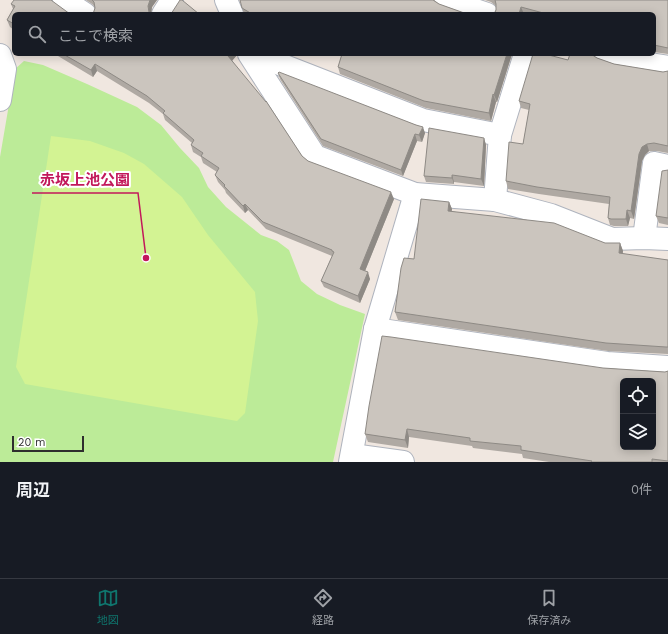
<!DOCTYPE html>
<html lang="ja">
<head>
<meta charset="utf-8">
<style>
  :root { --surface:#171b24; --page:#20242c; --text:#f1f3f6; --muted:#9ea1a6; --line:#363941; --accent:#0f766e }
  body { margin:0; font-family:"Work Sans","Noto Sans JP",sans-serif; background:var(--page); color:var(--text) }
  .controls { position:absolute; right:12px; bottom:12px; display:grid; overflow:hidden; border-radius:6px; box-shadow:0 2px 10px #0003 }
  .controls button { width:36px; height:36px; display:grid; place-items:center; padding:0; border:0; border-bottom:1px solid var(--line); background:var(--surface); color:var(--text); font:20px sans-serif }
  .scale { position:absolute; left:12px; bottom:10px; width:72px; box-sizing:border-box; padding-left:4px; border:2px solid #2e2e2e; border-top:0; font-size:11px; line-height:14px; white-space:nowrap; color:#2e2e2e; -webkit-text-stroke:3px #fff; paint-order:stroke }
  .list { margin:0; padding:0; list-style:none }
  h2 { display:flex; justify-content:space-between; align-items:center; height:52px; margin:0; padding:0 16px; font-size:17px }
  h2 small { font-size:13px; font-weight:400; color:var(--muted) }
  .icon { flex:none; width:22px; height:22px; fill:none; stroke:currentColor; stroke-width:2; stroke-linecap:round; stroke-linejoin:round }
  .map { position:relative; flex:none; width:668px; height:462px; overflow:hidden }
  .search { position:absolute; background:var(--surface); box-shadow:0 2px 10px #0003; left:12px; right:12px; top:12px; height:44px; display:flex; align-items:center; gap:10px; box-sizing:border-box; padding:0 14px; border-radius:6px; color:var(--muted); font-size:15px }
  .sheet { height:116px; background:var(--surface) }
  nav { display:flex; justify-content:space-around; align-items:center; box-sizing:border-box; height:56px; border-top:1px solid var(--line); background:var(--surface); font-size:11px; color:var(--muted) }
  nav a { display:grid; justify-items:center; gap:2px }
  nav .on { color:var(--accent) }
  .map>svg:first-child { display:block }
</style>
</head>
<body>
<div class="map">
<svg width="668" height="462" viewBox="0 0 668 462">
  <rect width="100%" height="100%" fill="#f0e7e0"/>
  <path fill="#bceb98" d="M24 61 43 65 87 84 137 107 161 125 180 148 199 168 208 187 226 207 261 235 277 241 289 250 301 281 317 294 340 305 365 314 333 462H0V157L15 69Z"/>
  <path fill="#d3f393" d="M51 136 90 141 124 153 144 164 182 197 208 235 255 292 258 321 245 413 237 421 25 384 16 367Z"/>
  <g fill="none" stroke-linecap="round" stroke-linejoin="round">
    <g stroke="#afb4be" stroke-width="24">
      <g id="minor">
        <path d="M64 0 85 14"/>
        <path d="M226 0 232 14"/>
        <path d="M446 0 487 14"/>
        <path d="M163 14 172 0"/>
        <path d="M249 54 315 156 415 194 495 200 551 215 612 239 644 238 668 239"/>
        <path d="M254 54 423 120 500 135 495 200"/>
        <path d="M604 54 619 59 668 67"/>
        <path d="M0 55 5 69 0 100"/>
        <path d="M500 135 525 54"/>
        <path d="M644 238 654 163 668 166"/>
        <path d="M375 329 607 363 668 367"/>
        <path d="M352 455 403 462"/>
        <path d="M350 462 375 329 415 194"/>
      </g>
    </g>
    <use href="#minor" stroke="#fff" stroke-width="22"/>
  </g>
  <g fill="#afa9a3">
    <path d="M52 0 14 14V30L10 27 7 20 13 9 11 4Z"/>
    <path d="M86 0H157L152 7 151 14 95 8V7L92 4Z"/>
    <path d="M240 0H434L439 4 467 14H244Z"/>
    <path d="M485 0H668V54L654 52V14H494L496 10V6L491 2Z"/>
    <path d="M56 54H237V55L232 61 302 156 308 161 394 199 365 271 370 279 360 303 324 287 321 281 332 256 266 229 248 210 245 213 226 193 225 190 218 182 215 175 217 172 203 163 201 157 193 152 191 145 192 143 165 120 163 114 149 103 97 71 93 77 58 56Z"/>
    <path d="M512 54 497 102H496L491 121 426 108 340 74 338 67Z"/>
    <path d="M592 55 597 58 614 64 663 72 668 71V153L657 151H649L645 155 642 161 634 219 630 218 628 226H614L610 225 608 218 609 204 539 194 508 189 506 181 523 144 529 110 521 108 519 101 568 60Z"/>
    <path d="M278 73 416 125 425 133 422 142 417 141 403 176 323 146 280 79Z"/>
    <path d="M484 138 486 145 484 186 454 182V184L426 182 424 176Z"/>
    <path d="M668 170V225L659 223 656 216Z"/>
    <path d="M449 202 452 209 451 211 605 243H620L623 251V254L668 260V354L608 351 398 320 395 312 414 259Z"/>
    <path d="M603 368 665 372 668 371V462H549L523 458 522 454 473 448 472 446 409 437 408 448 368 442 365 434Z"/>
  </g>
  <g fill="#8e8a85">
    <path d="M150 0H157L152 7 151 14H150L148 6Z"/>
    <path d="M521 7 524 14H519Z"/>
    <path d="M230 54H237V55L230 63 228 56Z"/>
    <path d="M507 54H512L497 102 494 95Z"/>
    <path d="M95 64 97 71 93 77 91 70Z"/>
    <path d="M493 94 496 102 491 121 489 113Z"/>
    <path d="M423 127 425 133 422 142 419 135Z"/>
    <path d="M415 134 417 141 403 176 401 170Z"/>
    <path d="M484 138 486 145 484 186 481 179Z"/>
    <path d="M647 144 649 151 645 155 642 161 634 219 631 211 639 154 642 147Z"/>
    <path d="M452 175 454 182V184L452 178Z"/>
    <path d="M391 192 394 199 363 276 360 269Z"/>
    <path d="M449 202 452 209 451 218 448 211Z"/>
    <path d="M245 204 248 210 245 213 243 206Z"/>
    <path d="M627 210 630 218 628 226 626 219Z"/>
    <path d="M620 243 623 251 621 261 619 253Z"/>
    <path d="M368 272 370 279 360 303 358 296Z"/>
    <path d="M407 429 409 437 408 448 405 440Z"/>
  </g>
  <g fill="#cbc5be" stroke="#8e8a85" fill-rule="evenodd">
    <path d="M14 0H51L55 3 70 14H14V24L7 20 15 6 11 4Z"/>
    <path d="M92 0H150L148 6 149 12 151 14H93L95 8 94 2Z"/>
    <path d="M180 0H182L199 14H171Z"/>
    <path d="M240 0H433L439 4 467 14H252L242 8Z"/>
    <path d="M495 0H668V48L654 45V14H547L521 7 519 14H494L496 10V4Z"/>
    <path d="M63 54H230L228 56 266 102V101L302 156 308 161 391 192 360 269 368 272 358 296 321 281 334 252 332 251V250L263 222 245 204 243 206 224 186 225 185 215 175 219 168 201 156 203 153 191 145 194 140 163 113 165 111 147 96 95 64 91 70Z"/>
    <path d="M342 54H507L494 95 493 94 489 113 424 101 338 67Z"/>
    <path d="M533 54H545L568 60 570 54H591L597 58 614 64 663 72 668 71V146L654 143 647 144 642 147 639 154 631 211 627 210 626 219H611L608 218 610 197 537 187 506 181 509 142 523 144 530 104 519 101Z"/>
    <path d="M279 72 416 125 423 127 419 135 415 134 401 170 321 139 278 73Z"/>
    <path d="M429 128 484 138 481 179 452 175V178L424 176Z"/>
    <path d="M668 170V218L656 216 662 171Z"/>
    <path d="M421 199 449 202 448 211 554 223 605 243H620L619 253 668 260V347H666L606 343 395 312 401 268 404 258 414 259Z"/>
    <path d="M382 336 391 337 603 368 665 372 668 371V461L652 459V462H591L592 461 521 450V446L470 441V438L407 429 405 440 365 434 369 406ZM623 381H653V447H623Z"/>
  </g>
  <path fill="none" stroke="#c2185b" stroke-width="1.5" d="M146 258L138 193H32"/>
  <circle fill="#c2185b" stroke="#fff" stroke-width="1.5" cx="146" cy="258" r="4"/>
  <g font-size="15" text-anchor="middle" font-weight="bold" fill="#c2185b" stroke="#fff" stroke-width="4" stroke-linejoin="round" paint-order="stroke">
    <text x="85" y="185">赤坂上池公園</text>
  </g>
</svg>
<div class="controls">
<button><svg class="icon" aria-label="locate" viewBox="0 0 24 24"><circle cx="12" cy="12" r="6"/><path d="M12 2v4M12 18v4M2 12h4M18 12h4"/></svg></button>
<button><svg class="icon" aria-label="layers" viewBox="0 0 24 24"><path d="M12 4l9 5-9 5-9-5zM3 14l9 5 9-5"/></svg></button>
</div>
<div class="scale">20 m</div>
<div class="search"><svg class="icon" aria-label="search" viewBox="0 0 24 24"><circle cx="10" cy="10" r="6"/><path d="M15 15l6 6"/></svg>ここで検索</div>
</div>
<section class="sheet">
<h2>周辺<small>0件</small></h2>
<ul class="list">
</ul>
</section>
<nav>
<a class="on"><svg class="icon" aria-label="map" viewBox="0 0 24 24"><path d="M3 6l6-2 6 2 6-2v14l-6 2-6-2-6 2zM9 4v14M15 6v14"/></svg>地図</a>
<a><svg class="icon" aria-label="directions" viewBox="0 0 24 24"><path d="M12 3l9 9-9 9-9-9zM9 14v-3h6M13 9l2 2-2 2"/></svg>経路</a>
<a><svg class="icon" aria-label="saved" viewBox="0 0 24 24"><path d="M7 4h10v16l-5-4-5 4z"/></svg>保存済み</a>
</nav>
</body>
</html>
